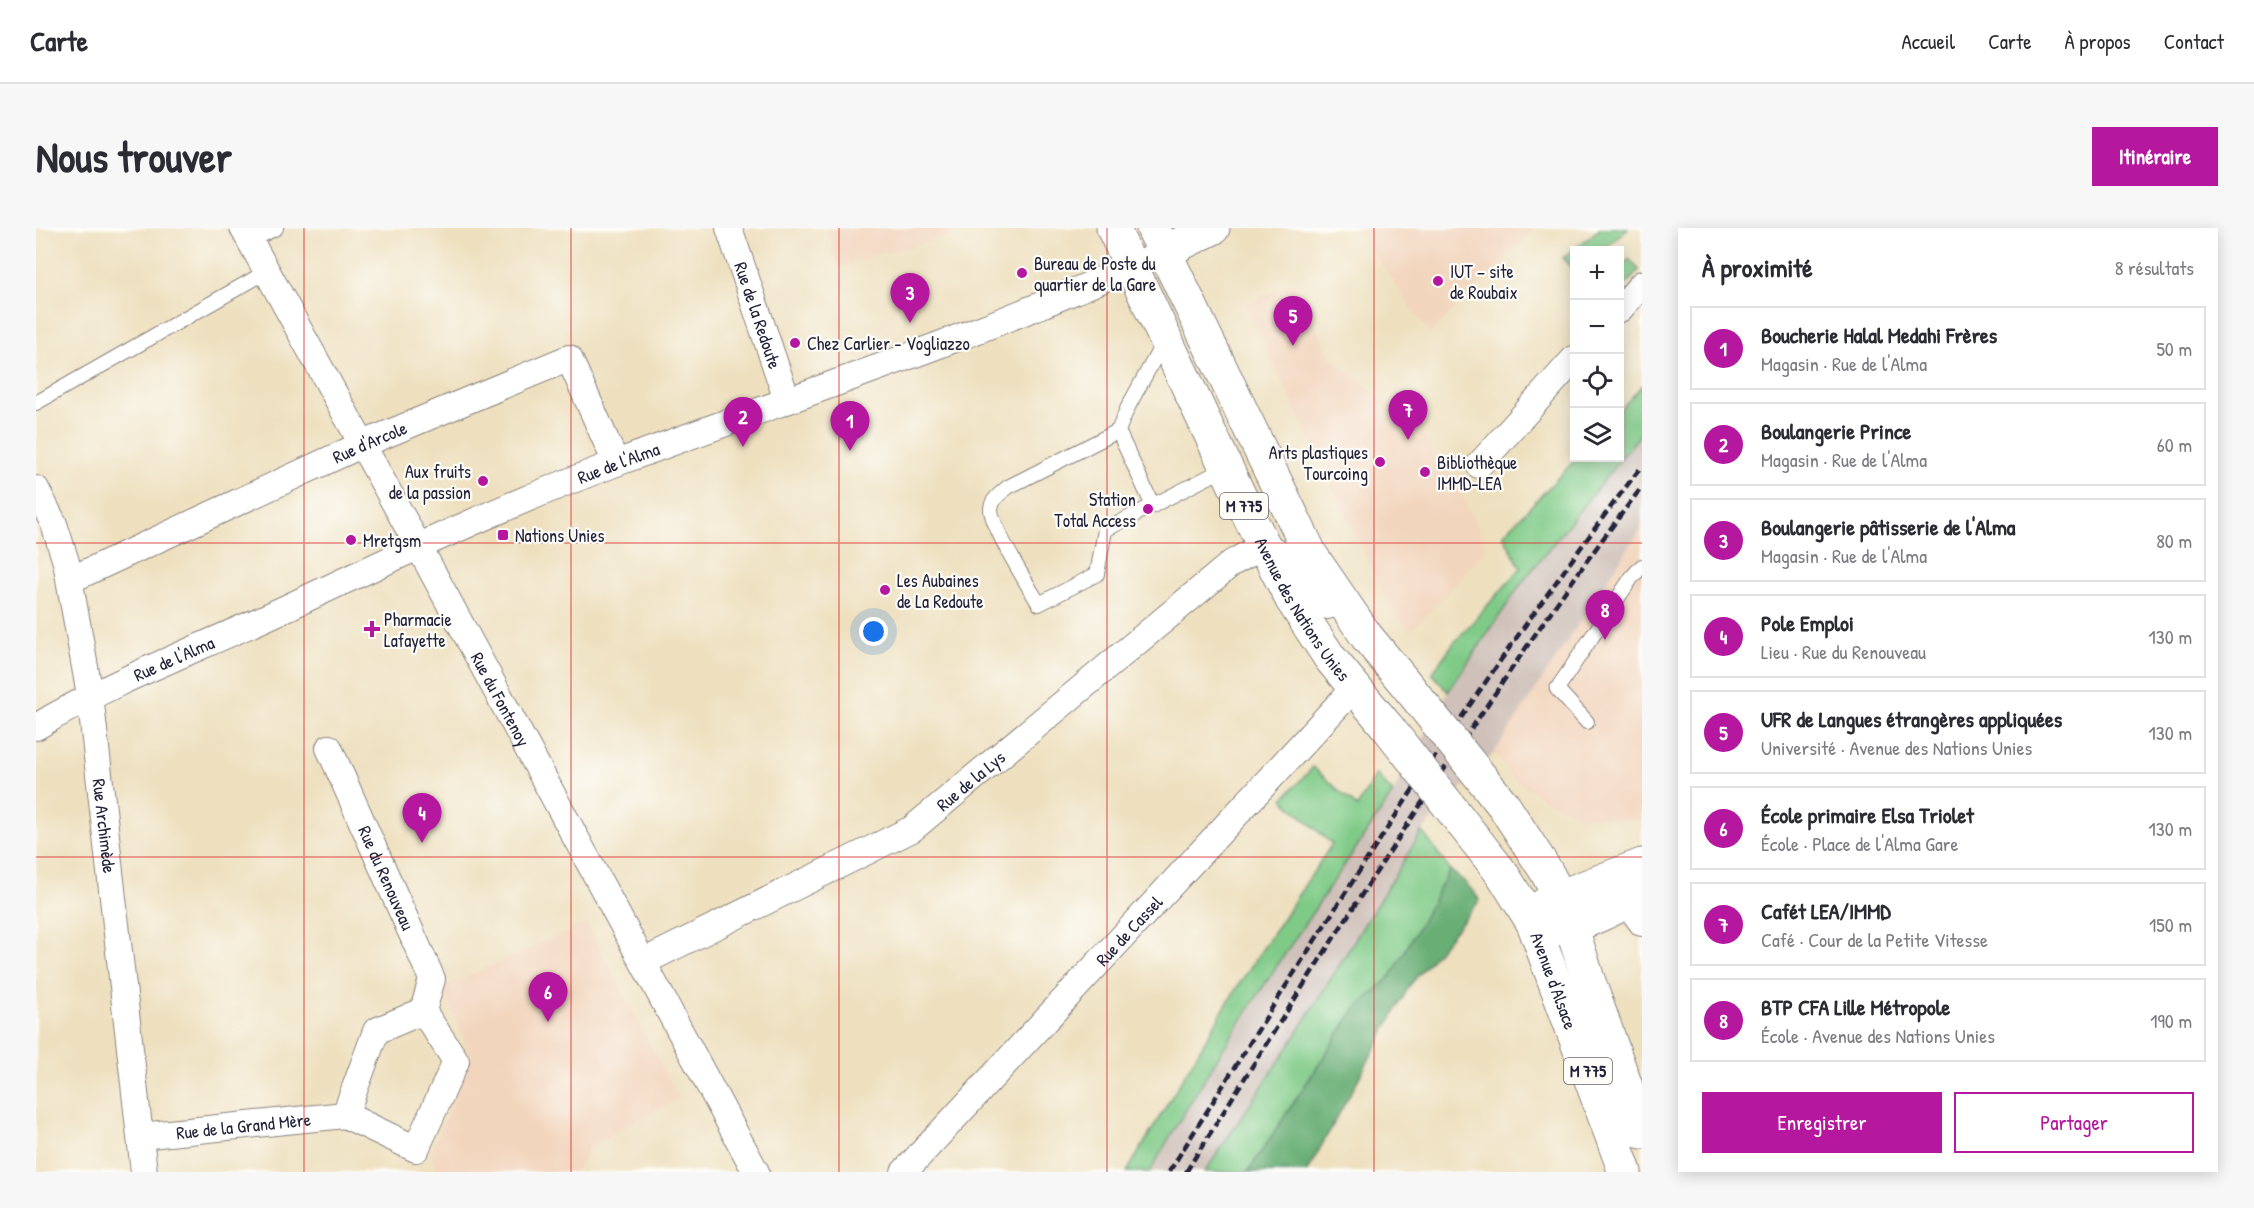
<!DOCTYPE html>
<html lang="fr">
<head>
<meta charset="utf-8">
<style>
  :root { --surface:#fff; --page:#f7f7f7; --text:#2b2b33; --muted:#7c7c81; --line:#e1e1e2; --accent:#b5179e }
  body { margin:0; font-family:"Patrick Hand",sans-serif; background:var(--page); color:var(--text) }
  .controls { position:absolute; right:18px; top:18px; display:grid; overflow:hidden; border-radius:0px; box-shadow:0 3px 15px #0003 }
  .controls button { width:54px; height:54px; display:grid; place-items:center; padding:0; border:0; border-bottom:2px solid var(--line); background:var(--surface); color:var(--text); font:30px sans-serif }
  .you { position:absolute; left:838px; top:404px; width:21px; height:21px; margin:-15px; border:4px solid #fff; border-radius:50%; background:#1a73e8; box-shadow:0 0 0 9px #1a73e833 }
  .badge { display:grid; place-items:center; width:39px; height:39px; border-radius:50%; background:var(--accent); color:#fff; font-size:20px; font-weight:700 }
  .pin { position:absolute; translate:-50% -50px; filter:drop-shadow(0 2px 3px #0008) }
  .pin::after { content:''; position:absolute; top:32px; width:21px; height:18px; background:inherit; clip-path:polygon(0 0,100% 0,50% 100%) }
  .list { margin:0; padding:0; list-style:none }
  h2 { display:flex; justify-content:space-between; align-items:center; height:78px; margin:0; padding:0 24px; font-size:26px }
  h2 small { font-size:20px; font-weight:400; color:var(--muted) }
  .list li { display:grid; grid-template-columns:39px 1fr auto; gap:18px; align-items:center; box-sizing:border-box; height:84px; margin:0 12px 12px; padding:0 12px; border:2px solid var(--line); border-radius:0px }
  .list b { display:block; font-size:22px; white-space:nowrap }
  .list p { margin:0; font-size:20px; white-space:nowrap; color:var(--muted) }
  .list em { font-size:20px; font-style:normal; color:var(--muted) }
  .actions { display:flex; gap:12px; padding:18px 24px }
  .actions a { flex:1; padding:14px 0; border:2px solid var(--accent); border-radius:0px; text-align:center; font-size:21px; color:var(--accent) }
  .actions .main { background:var(--accent); color:#fff }
  .icon { flex:none; width:33px; height:33px; fill:none; stroke:currentColor; stroke-width:2; stroke-linecap:round; stroke-linejoin:round }
  .map { position:relative; flex:none; width:1606px; height:944px; overflow:hidden; border-radius:0px }
  header { display:flex; align-items:center; gap:36px; box-sizing:border-box; height:84px; padding:0 30px; background:var(--surface); border-bottom:2px solid var(--line) }
  header strong { font-size:28px }
  nav { display:flex; gap:33px; margin-inline-start:auto; font-size:21px }
  .intro { display:flex; align-items:center; justify-content:space-between; box-sizing:border-box; height:144px; padding:0 36px }
  h1 { margin:0; font-size:42px }
  .button { padding:15px 27px; border-radius:0px; background:var(--accent); color:#fff; font-size:21px; font-weight:700 }
  main { display:flex; gap:36px; padding:0 36px }
  aside { flex:1; background:var(--surface); border-radius:0px; box-shadow:0 3px 15px #0003 }
  .map>svg:first-child { display:block }
</style>
</head>
<body>
<header>
<strong>Carte</strong>
<nav><a>Accueil</a><a>Carte</a><a>À propos</a><a>Contact</a></nav>
</header>
<div class="intro"><h1>Nous trouver</h1><a class="button">Itinéraire</a></div>
<main>
<div class="map">
<svg width="1606" height="944" viewBox="0 0 1606 944">
  <rect width="100%" height="100%" fill="#fdfcf7"/>
  <filter id="ink" filterUnits="userSpaceOnUse"><feTurbulence type="fractalNoise" baseFrequency=".0167" numOctaves="2"/><feDisplacementMap in="SourceGraphic" scale="12" xChannelSelector="R" yChannelSelector="G"/><feConvolveMatrix kernelMatrix="1 2 1 2 8 2 1 2 1" color-interpolation-filters="sRGB"/></filter>
  <filter id="wash" filterUnits="userSpaceOnUse"><feTurbulence type="fractalNoise" baseFrequency=".008" numOctaves="4" result="noise"/><feDisplacementMap in="SourceGraphic" scale="24" xChannelSelector="R" yChannelSelector="G"/><feGaussianBlur stdDeviation="1.35" result="paint"/><feColorMatrix in="noise" values="0 0 0 0 0 0 0 0 0 0 0 0 0 0 0 0 0 1.4 0 .05"/><feComposite in="paint" operator="in"/></filter>
  <g filter="url(#wash)">
    <rect width="100%" height="100%" fill="#eee0bf"/>
    <g fill="#f2d5bd">
      <path d="M790 0H916L919 7 851 25 850 23 803 40Z"/>
      <path d="M1320 0H1500L1394 106Z"/>
      <path d="M1258 53 1294 128 1386 205 1423 262 1452 320 1375 404 1353 377 1209 76Z"/>
      <path d="M1606 299V592L1548 589 1507 571 1476 550 1458 525Z"/>
      <path d="M551 695 643 871 555 917 541 944H402L394 925 435 830 406 758 421 753Z"/>
    </g>
    <path fill="#cfc1ba" d="M1606 204V299L1458 525 1386 603 1257 812 1169 944H1114L1137 902 1244 734 1357 565 1412 464 1485 356Z"/>
    <g fill="#7fca87" stroke="#507661" stroke-width="1.5">
      <path d="M1565 0H1592L1567 22H1538V41L1527 30Z"/>
      <path d="M1593 31 1603 42 1584 63V40Z"/>
      <path d="M1606 157V204L1485 356 1412 464 1396 445 1417 416 1485 340 1467 307 1541 230H1584V182Z"/>
      <path d="M1277 539 1321 579 1340 546 1357 565C1274 689 1187 813 1114 944H1091L1198 764 1296 616 1247 571Z"/>
      <path d="M1386 603 1414 642 1355 749 1318 783 1212 944H1169L1257 812Z"/>
    </g>
    <path fill="#67ae74" stroke="#446858" stroke-width="1.5" d="M1414 642 1429 654 1444 672 1374 757 1271 944H1212L1318 783 1355 748Z"/>
  </g>
  <g filter="url(#ink)">
    <g fill="none" stroke-linecap="round" stroke-linejoin="round">
      <g stroke="#88817d" stroke-width="16">
        <g id="lane">
          <path d="M214 13 240 0"/>
          <path d="M0 175 230 44"/>
          <path d="M1082 203 972 259C966 264 956 271 955 280 954 297 993 359 1003 376L1061 346 1069 302 1190 240"/>
          <path d="M1117 278 1082 203 1092 179 1128 113"/>
          <path d="M1551 494 1521 461 1596 349 1606 338"/>
        </g>
      </g>
      <g stroke="#88817d" stroke-width="28">
        <g id="street">
          <path id="s1" d="M207 0 390 332 720 944"/>
          <path id="s2" d="M693 0 751 172"/>
          <path d="M1584 81 1606 56"/>
          <path d="M1443 237 1538 131"/>
          <path id="s3" d="M0 261 18 296 30 334 54 467 108 944"/>
          <path id="s4" d="M34 352 325 217 533 130 580 235"/>
          <path id="s5" d="M0 499C74 454 155 424 233 388 349 334 463 279 583 234 765 166 952 105 1128 24"/>
          <path id="s6" d="M293 520 396 751 387 783"/>
          <path d="M1579 659 1606 695"/>
          <path id="s7" d="M607 734 876 601 1196 335C1206 330 1219 320 1231 321 1259 324 1276 358 1292 378"/>
          <path d="M387 783 420 833 380 921 309 887 340 803Z"/>
          <path id="s8" d="M104 908 309 887"/>
          <path id="s9" d="M868 944 1318 460"/>
        </g>
      </g>
      <g stroke="#88817d" stroke-width="35">
        <g id="secondary">
          <path d="M1128 24 1177 0"/>
          <path d="M1606 637 1515 672 1503 681 1497 695C1502 698 1508 701 1515 701 1537 702 1589 677 1606 663"/>
        </g>
      </g>
      <g stroke="#88817d" stroke-width="35">
        <g id="primary">
          <path id="s10" d="M1077 0 1217 296 1256 372 1294 430 1353 501"/>
          <path d="M1117 0 1275 327 1331 409 1374 461"/>
          <path d="M1468 578 1510 643 1530 681 1551 748 1606 904"/>
          <path id="s11" d="M1438 610 1467 647 1497 695 1589 944"/>
        </g>
      </g>
      <use href="#lane" stroke="#fff" stroke-width="14"/>
      <use href="#street" stroke="#fff" stroke-width="26"/>
      <use href="#secondary" stroke="#fff" stroke-width="33"/>
      <use href="#primary" stroke="#fff" stroke-width="33"/>
      <g stroke="#22223b" stroke-width="4.5" stroke-dasharray="9 4.5" stroke-linecap="butt">
        <path d="M1133 944C1250 757 1366 571 1493 392 1530 340 1567 288 1606 238"/>
        <path d="M1150 944C1239 801 1329 659 1423 519 1482 431 1541 343 1606 259"/>
      </g>
      <g stroke="#88817d" stroke-width="35" stroke-linecap="butt">
        <g id="primary-bridge">
          <path d="M1374 461 1468 578"/>
          <path d="M1353 501 1438 610"/>
        </g>
      </g>
      <use href="#primary-bridge" stroke="#fff" stroke-width="33"/>
    </g>
  </g>
  <path fill="none" stroke="#d62828" stroke-width="1.5" stroke-opacity="0.55" d="M268 0V944M535 0V944M803 0V944M1071 0V944M1338 0V944M0 315H1606M0 629H1606"/>
  <g fill="#b5179e" stroke="#fdfcf7" stroke-width="2">
    <circle cx="986" cy="45" r="6"/>
    <circle cx="1402" cy="53" r="6"/>
    <circle cx="759" cy="115" r="6"/>
    <circle cx="1344" cy="234" r="6"/>
    <circle cx="1389" cy="244" r="6"/>
    <circle cx="447" cy="253" r="6"/>
    <circle cx="1112" cy="281" r="6"/>
    <rect x="461" y="301" width="12" height="12" rx="3"/>
    <circle cx="315" cy="312" r="6"/>
    <circle cx="849" cy="362" r="6"/>
    <path d="M333 392h6v6h6v6h-6v6h-6v-6h-6v-6h6z"/>
  </g>
  <g text-anchor="middle" dominant-baseline="central" stroke-width="4.5" stroke-linejoin="round" paint-order="stroke">
    <g fill="#fdfcf7" stroke="#646373" stroke-width="1.5">
      <rect x="1184" y="265" width="48" height="26" rx="4.5"/>
      <rect x="1528" y="830" width="48" height="26" rx="4.5"/>
    </g>
    <g font-size="16" font-weight="bold" fill="#22223b">
      <text x="1208" y="278">M 775</text>
      <text x="1552" y="843">M 775</text>
    </g>
    <g font-size="18" fill="#22223b" stroke="#fdfcf7" text-anchor="start">
      <text x="998" y="35">Bureau de Poste du<tspan x="998" dy="21">quartier de la Gare</tspan></text>
      <text x="1414" y="43">IUT − site<tspan x="1414" dy="21">de Roubaix</tspan></text>
      <text x="771" y="115">Chez Carlier - Vogliazzo</text>
      <text x="1332" y="224" text-anchor="end">Arts plastiques<tspan x="1332" dy="21">Tourcoing</tspan></text>
      <text x="1401" y="234">Bibliothèque<tspan x="1401" dy="21">IMMD-LEA</tspan></text>
      <text x="435" y="243" text-anchor="end">Aux fruits<tspan x="435" dy="21">de la passion</tspan></text>
      <text x="1100" y="271" text-anchor="end">Station<tspan x="1100" dy="21">Total Access</tspan></text>
      <text x="479" y="307">Nations Unies</text>
      <text x="327" y="312">Mretgsm</text>
      <text x="861" y="352">Les Aubaines<tspan x="861" dy="21">de La Redoute</tspan></text>
      <text x="348" y="391">Pharmacie<tspan x="348" dy="21">Lafayette</tspan></text>
    </g>
    <g font-size="18" fill="#22223b" stroke="#fdfcf7">
      <text stroke="none"><textPath href="#s2" startOffset="92">Rue de la Redoute</textPath></text>
      <text stroke="none"><textPath href="#s4" startOffset="330">Rue d'Arcole</textPath></text>
      <text stroke="none"><textPath href="#s5" startOffset="640">Rue de l'Alma</textPath></text>
      <text stroke="none"><textPath href="#s10" startOffset="426">Avenue des Nations Unies</textPath></text>
      <text stroke="none"><textPath href="#s5" startOffset="154">Rue de l'Alma</textPath></text>
      <text stroke="none"><textPath href="#s1" startOffset="537">Rue du Fontenoy</textPath></text>
      <text stroke="none"><textPath href="#s7" startOffset="376">Rue de la Lys</textPath></text>
      <text stroke="none"><textPath href="#s3" startOffset="346">Rue Archimède</textPath></text>
      <text stroke="none"><textPath href="#s6" startOffset="142">Rue du Renouveau</textPath></text>
      <text stroke="none"><textPath href="#s9" startOffset="330">Rue de Cassel</textPath></text>
      <text stroke="none"><textPath href="#s11" startOffset="165">Avenue d'Alsace</textPath></text>
      <text stroke="none"><textPath href="#s8" startOffset="104">Rue de la Grand Mère</textPath></text>
    </g>
  </g>
</svg>
<div class="controls">
<button>+</button>
<button>−</button>
<button><svg class="icon" aria-label="locate" viewBox="0 0 24 24"><circle cx="12" cy="12" r="6"/><path d="M12 2v4M12 18v4M2 12h4M18 12h4"/></svg></button>
<button><svg class="icon" aria-label="layers" viewBox="0 0 24 24"><path d="M12 4l9 5-9 5-9-5zM3 14l9 5 9-5"/></svg></button>
</div>
<div class="you"></div>
<div class="pin badge" style="left:814px;top:223px">1</div>
<div class="pin badge" style="left:707px;top:219px">2</div>
<div class="pin badge" style="left:874px;top:95px">3</div>
<div class="pin badge" style="left:386px;top:615px">4</div>
<div class="pin badge" style="left:1257px;top:118px">5</div>
<div class="pin badge" style="left:512px;top:794px">6</div>
<div class="pin badge" style="left:1372px;top:212px">7</div>
<div class="pin badge" style="left:1569px;top:412px">8</div>
</div>
<aside>
<h2>À proximité<small>8 résultats</small></h2>
<ul class="list">
<li><span class="badge">1</span><div><b>Boucherie Halal Medahi Frères</b><p>Magasin · Rue de l'Alma</p></div><em>50 m</em></li>
<li><span class="badge">2</span><div><b>Boulangerie Prince</b><p>Magasin · Rue de l'Alma</p></div><em>60 m</em></li>
<li><span class="badge">3</span><div><b>Boulangerie pâtisserie de l'Alma</b><p>Magasin · Rue de l'Alma</p></div><em>80 m</em></li>
<li><span class="badge">4</span><div><b>Pole Emploi</b><p>Lieu · Rue du Renouveau</p></div><em>130 m</em></li>
<li><span class="badge">5</span><div><b>UFR de Langues étrangères appliquées</b><p>Université · Avenue des Nations Unies</p></div><em>130 m</em></li>
<li><span class="badge">6</span><div><b>École primaire Elsa Triolet</b><p>École · Place de l'Alma Gare</p></div><em>130 m</em></li>
<li><span class="badge">7</span><div><b>Cafét LEA/IMMD</b><p>Café · Cour de la Petite Vitesse</p></div><em>150 m</em></li>
<li><span class="badge">8</span><div><b>BTP CFA Lille Métropole</b><p>École · Avenue des Nations Unies</p></div><em>190 m</em></li>
</ul>
<div class="actions"><a class="main">Enregistrer</a><a>Partager</a></div>
</aside>
</main>
</body>
</html>
